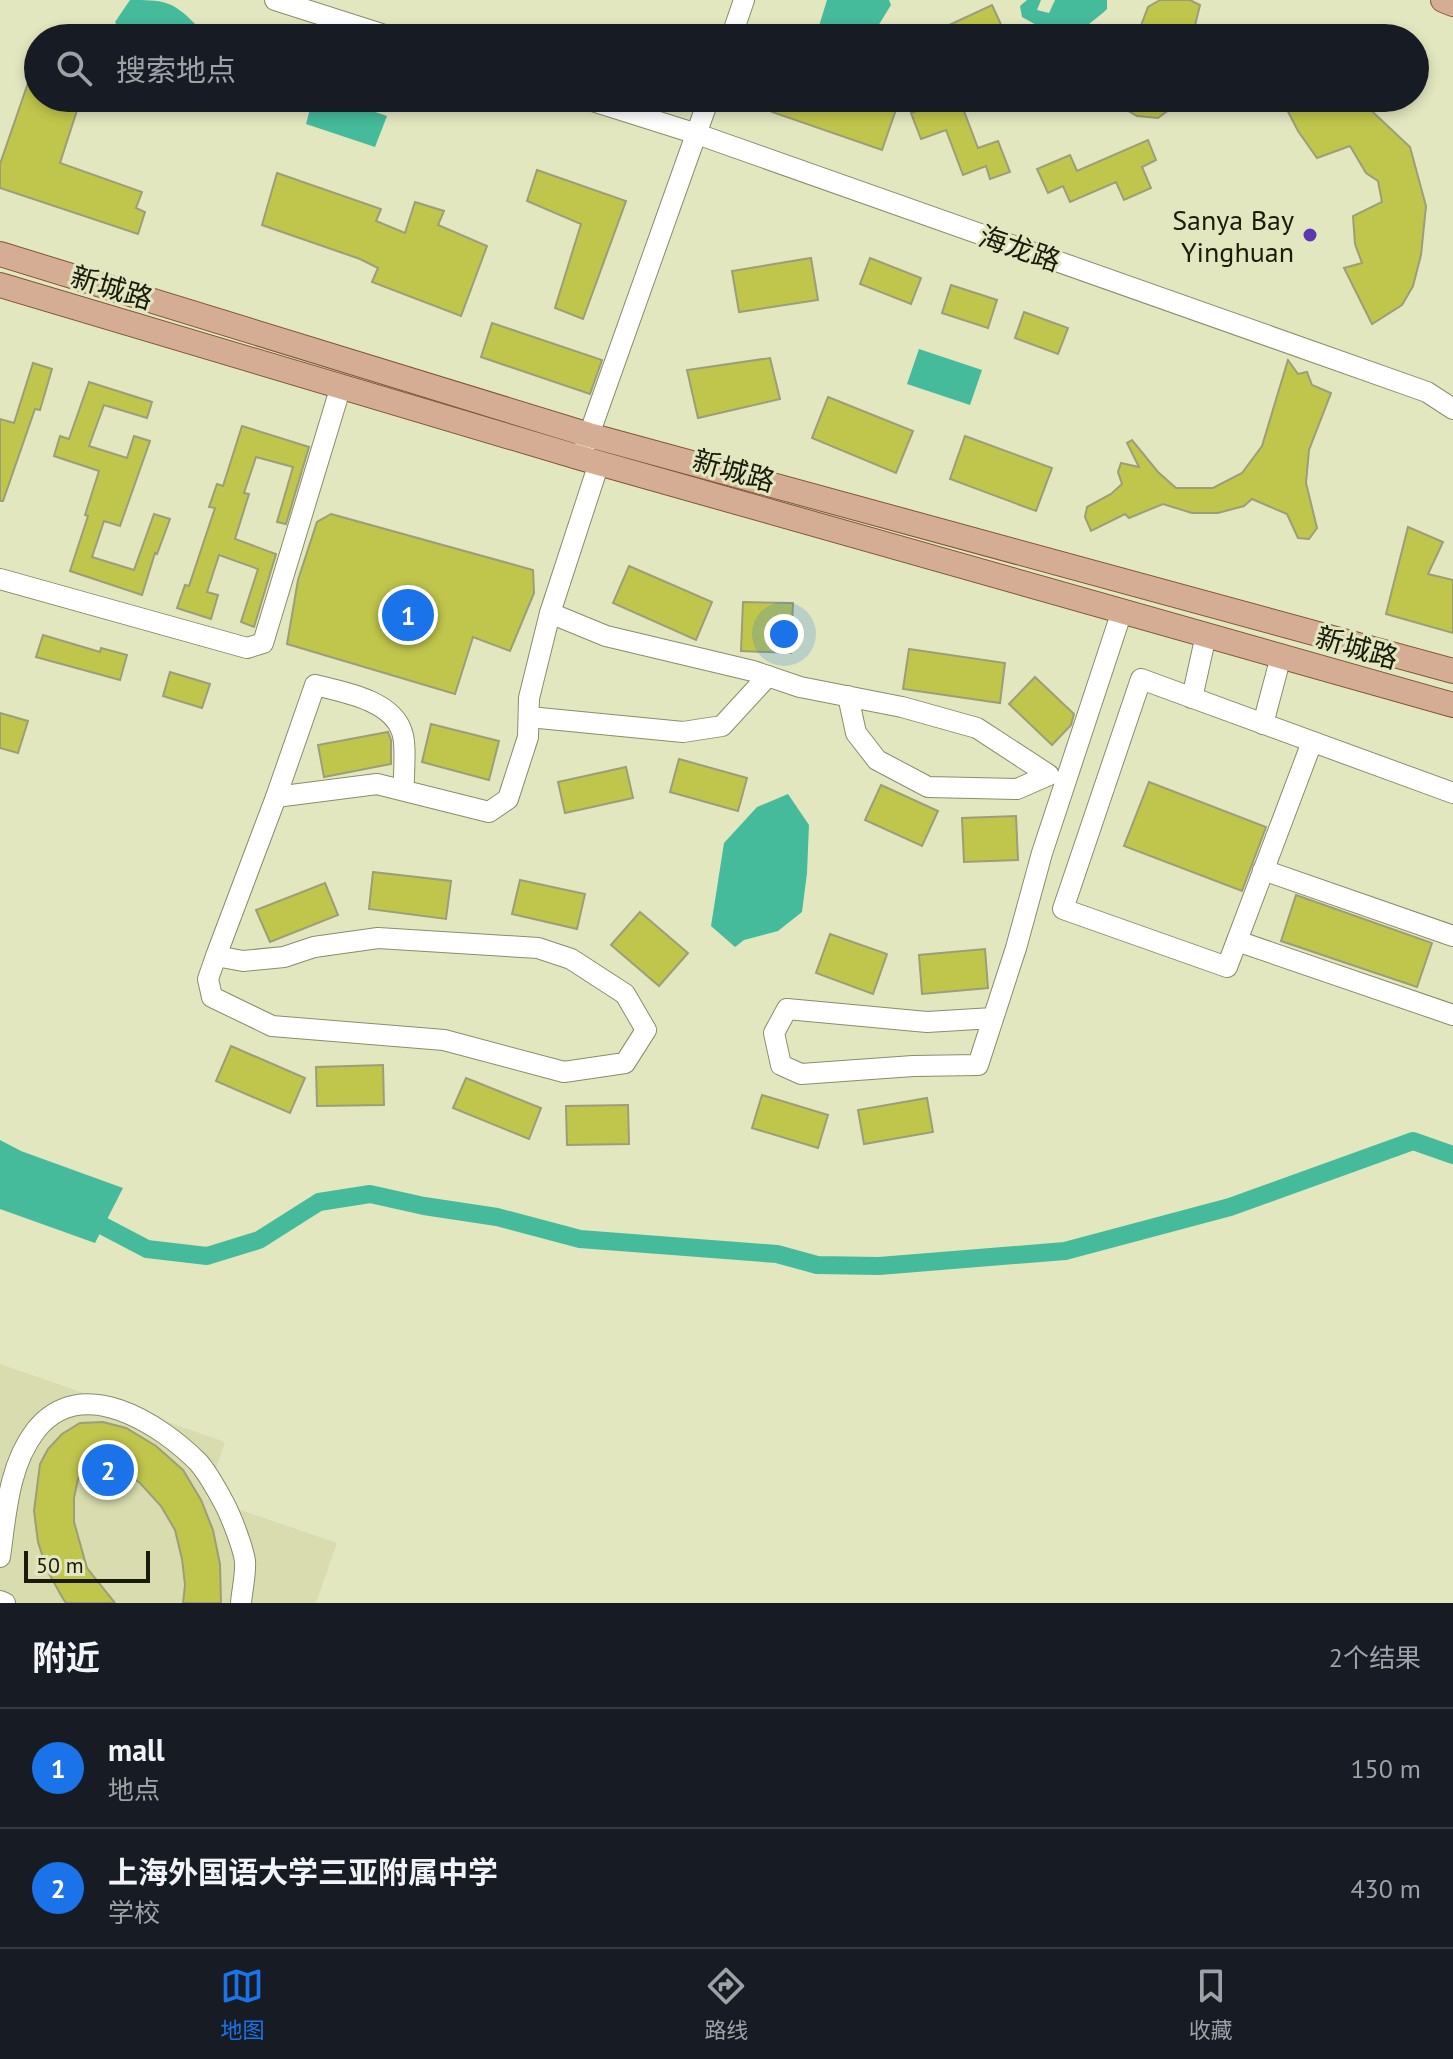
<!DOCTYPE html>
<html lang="zh">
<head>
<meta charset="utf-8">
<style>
  :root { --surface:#171b24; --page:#20242c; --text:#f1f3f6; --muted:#9ea1a6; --line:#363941; --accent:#1a73e8 }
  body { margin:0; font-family:"PT Sans","Noto Sans SC",sans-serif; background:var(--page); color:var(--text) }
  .scale { position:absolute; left:24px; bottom:20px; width:126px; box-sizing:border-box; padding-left:8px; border:4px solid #1a1b0d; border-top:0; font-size:22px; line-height:28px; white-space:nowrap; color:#1a1b0d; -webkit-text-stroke:6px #e3e7bf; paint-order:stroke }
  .you { position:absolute; left:784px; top:634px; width:28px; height:28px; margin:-20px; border:6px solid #fff; border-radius:50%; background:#1a73e8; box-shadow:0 0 0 12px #1a73e833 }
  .badge { display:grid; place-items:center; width:52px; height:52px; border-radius:50%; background:var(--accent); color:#fff; font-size:26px; font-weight:700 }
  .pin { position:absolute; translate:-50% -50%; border:4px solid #fff; box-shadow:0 2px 8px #0006 }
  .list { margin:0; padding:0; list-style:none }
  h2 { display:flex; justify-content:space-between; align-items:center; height:104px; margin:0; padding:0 32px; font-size:34px }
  h2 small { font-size:26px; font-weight:400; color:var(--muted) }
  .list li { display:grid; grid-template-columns:52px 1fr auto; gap:24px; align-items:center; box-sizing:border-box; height:120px; padding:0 32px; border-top:2px solid var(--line) }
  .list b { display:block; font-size:30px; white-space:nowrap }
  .list p { margin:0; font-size:26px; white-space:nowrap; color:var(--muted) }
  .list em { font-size:26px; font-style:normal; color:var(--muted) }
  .icon { flex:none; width:44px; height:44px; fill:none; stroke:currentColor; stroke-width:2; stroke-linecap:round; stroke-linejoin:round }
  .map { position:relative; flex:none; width:1453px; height:1603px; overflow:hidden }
  .search { position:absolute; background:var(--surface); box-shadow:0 4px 12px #0003; left:24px; right:24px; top:24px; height:88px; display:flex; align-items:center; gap:20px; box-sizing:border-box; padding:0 28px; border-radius:44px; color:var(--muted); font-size:30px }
  .sheet { height:344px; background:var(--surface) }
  nav { display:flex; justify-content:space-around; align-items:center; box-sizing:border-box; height:112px; border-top:2px solid var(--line); background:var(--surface); font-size:22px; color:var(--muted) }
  nav a { display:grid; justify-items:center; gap:4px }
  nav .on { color:var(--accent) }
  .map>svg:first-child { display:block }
</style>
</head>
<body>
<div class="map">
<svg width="1453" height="1603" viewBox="0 0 1453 1603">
  <rect width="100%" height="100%" fill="#e3e7bf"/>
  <path fill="#d8dcae" d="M0 1364 225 1442 206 1498 337 1543 316 1603H0Z"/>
  <g fill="#45bb9b">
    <path d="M130 0C162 0 172 0 195 24V38H129L123 35 115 22Z"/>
    <path d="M827 0H889L891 5 878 26 869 27 860 36 853 32 833 37 819 26Z"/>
    <path d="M1027 0H1041L1037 10 1049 13 1055 0H1107V9C1097 19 1083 26 1078 38H1039L1040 27 1022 17 1020 6Z"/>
    <path d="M313 98H334L387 116 375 147 306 124Z"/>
    <path d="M919 349 982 370 970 405 907 384Z"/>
    <path d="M788 794 809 825 807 873 802 912 778 931 744 940 735 947 711 926 724 843 757 807Z"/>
    <path d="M0 1140 21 1151 123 1188 95 1243 0 1209Z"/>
  </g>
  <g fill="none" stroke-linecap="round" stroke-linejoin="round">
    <path stroke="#45bb9b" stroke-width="18" d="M84 1216 147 1249 207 1256 259 1240 319 1202 370 1194 424 1206 497 1217 580 1239 777 1254 817 1265 879 1266 1065 1251 1230 1207 1413 1141 1453 1155"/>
  </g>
  <g fill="#c0c64b" stroke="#9b9e79" stroke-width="2">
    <path d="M1160 0H1190L1200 5 1192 38H1161L1139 31 1148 7Z"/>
    <path d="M992 5 1004 31 988 38H953L947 26Z"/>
    <path d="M36 60 38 61V98H81L60 163 142 192 136 208 145 212 138 234 0 188V164Z"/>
    <path d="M777 98H900L882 150 772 112Z"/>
    <path d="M931 98H959L978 148 998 141 1010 172 990 179 986 166 963 175 946 130 921 139 911 113 933 105Z"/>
    <path d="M1106 98H1185L1158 118 1137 116Z"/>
    <path d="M1281 98H1358L1410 147 1426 206 1421 255 1413 286 1402 305 1372 324 1344 268 1362 263 1355 244 1353 216 1382 202 1378 181 1366 173 1350 146 1317 158 1298 131Z"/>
    <path d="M1148 140 1156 160 1142 167 1151 188 1124 200 1116 182 1070 202 1063 186 1048 193 1037 169 1070 155 1077 171Z"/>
    <path d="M537 170 626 201 583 319 555 308 581 224 527 201Z"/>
    <path d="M277 173 381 209 376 221 405 233 415 202 444 211 438 225 487 246 461 316 372 282 378 268 360 259 262 225Z"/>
    <path d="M811 258 818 300 739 312 732 271Z"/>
    <path d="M870 258 921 278 911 304 860 284Z"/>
    <path d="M951 285 997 300 988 328 942 313Z"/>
    <path d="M1024 312 1068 328 1058 354 1015 338Z"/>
    <path d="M492 323 602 360 590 394 481 357Z"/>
    <path d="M770 358 780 399 698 418 687 370Z"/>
    <path d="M1288 360 1298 374 1307 372 1312 385 1331 393 1309 450 1306 483 1317 528 1309 539 1298 538 1287 514 1252 499 1244 506 1218 513H1192L1163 504 1129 518 1125 514 1091 531 1085 517 1087 507 1111 494 1122 484 1118 472 1121 463 1139 467 1127 443 1132 440 1158 472 1176 488H1213L1242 473 1262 446Z"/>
    <path d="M33 363 52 369 40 410 35 409 3 501H0V419L14 423Z"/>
    <path d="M89 382 152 402 147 418 104 405 89 446 127 458 134 436 150 441 120 526 104 521 92 557 134 570 154 514 170 519 157 554 155 553 142 595 70 571 88 516 85 515 99 471 54 456 60 436 69 439Z"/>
    <path d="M828 397 913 431 896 473 812 438Z"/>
    <path d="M242 426 309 447 286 524 277 522 293 467 256 457 244 493 249 494 235 539 276 554 254 627 241 622 258 569 219 555 207 592 218 595 211 619 177 608 185 585 189 586 215 508 209 507 217 484 223 486Z"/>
    <path d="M965 436 1052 468 1036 511 950 479Z"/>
    <path d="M331 514 533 570 534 593 510 651 473 637 455 694 287 644 298 580 317 522Z"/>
    <path d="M1408 527 1443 542 1428 574 1453 580V633L1386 614Z"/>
    <path d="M629 566 712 602 696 640 613 603Z"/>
    <path d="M743 602 793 603 791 653 741 651Z"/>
    <path d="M43 635 100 652 101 648 127 655 120 680 36 657Z"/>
    <path d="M909 649 1005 663 1000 703 903 689Z"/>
    <path d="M170 672 210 684 202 708 163 696Z"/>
    <path d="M1035 677 1074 714 1071 725 1052 745 1009 704Z"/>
    <path d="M0 713 28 721 18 753 0 748Z"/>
    <path d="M431 724 499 741 489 780 422 762Z"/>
    <path d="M388 732 391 740V764L324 777 318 745Z"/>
    <path d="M679 759 747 778 738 811 670 792Z"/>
    <path d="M626 767 633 798 565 813 558 782Z"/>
    <path d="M1149 782 1266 827 1242 891 1124 846Z"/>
    <path d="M881 785 938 811 922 846 865 820Z"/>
    <path d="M1016 816 1018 860 964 862 962 818Z"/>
    <path d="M373 872 451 881 446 919 369 909Z"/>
    <path d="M520 880 585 894 577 929 512 914Z"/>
    <path d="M325 883 338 915 270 942 256 910Z"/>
    <path d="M1296 895 1432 943 1417 987 1281 941Z"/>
    <path d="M640 912 688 953 659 986 611 945Z"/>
    <path d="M830 934 887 954 873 994 816 973Z"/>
    <path d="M985 949 988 988 922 994 919 955Z"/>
    <path d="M231 1046 305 1078 290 1113 216 1081Z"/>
    <path d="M383 1065 384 1105 317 1106 316 1067Z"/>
    <path d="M466 1078 541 1108 529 1139 453 1108Z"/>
    <path d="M762 1095 828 1115 818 1148 752 1128Z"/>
    <path d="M927 1098 933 1132 864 1144 858 1110Z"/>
    <path d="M628 1105 629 1144 567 1145 566 1106Z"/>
    <path d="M103 1422 126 1428 156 1446 183 1470 201 1500 213 1530 220 1564 221 1603H183L185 1585 182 1559 175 1530 161 1506 140 1483 116 1467 96 1461 85 1468 78 1479 74 1498V1522L87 1568 115 1603H66L62 1597 47 1570 38 1542 34 1511 40 1464 48 1449 62 1434 80 1423Z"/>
  </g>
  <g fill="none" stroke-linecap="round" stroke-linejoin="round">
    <g stroke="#8a8d69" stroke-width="22">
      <g id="minor">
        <path d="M275 0 394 38"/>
        <path d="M731 38 744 0"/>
        <path d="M583 98 697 134 1427 392 1453 409"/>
        <path d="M585 446 709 98"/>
        <path d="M0 579 247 648 263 643 341 386"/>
        <path d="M550 613 606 636 753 671 800 687 902 707 977 728 1049 775 1017 789 928 787 877 760 856 733 848 696"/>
        <path d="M1192 698 1206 635"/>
        <path d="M529 717 683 732 722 726 768 676"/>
        <path d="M1263 724 1281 656"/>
        <path d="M1312 742 1227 967 1063 909 1141 679C1245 717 1349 755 1453 793"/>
        <path d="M276 797 315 685C343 692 392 700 402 732 407 746 403 775 404 790"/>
        <path d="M1263 870 1453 936"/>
        <path d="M1237 941 1453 1015"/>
        <path d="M216 956 243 961 284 957 314 947 378 938 538 948 571 959 625 994 646 1030 625 1063 564 1072 444 1040 272 1026 212 997 208 979 216 956 276 797 377 784 489 812 508 799 528 737 529 698 550 613 599 463"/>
        <path d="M993 1018 927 1022 787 1009 774 1033 781 1065 801 1074 913 1066 978 1065 1016 948 1042 853 1122 611"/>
        <path d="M0 1557C6 1515 8 1466 36 1430 81 1373 159 1423 198 1462 208 1473 217 1490 224 1503 231 1516 243 1547 245 1561 246 1574 242 1590 241 1603"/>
        <path d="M0 1601 5 1603"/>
      </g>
    </g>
    <g stroke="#805637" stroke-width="26">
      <g id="major">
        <path d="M1443 0 1453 4"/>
        <path d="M0 254 589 435 1453 671"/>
        <path d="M0 285 581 458 1453 705"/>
      </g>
    </g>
    <use href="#minor" stroke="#fff" stroke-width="20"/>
    <use href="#major" stroke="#d4ad94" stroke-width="24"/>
  </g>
  <circle fill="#5c37af" stroke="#e3e7bf" stroke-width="3" cx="1310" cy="235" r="8"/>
  <g text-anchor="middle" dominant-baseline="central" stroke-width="6" stroke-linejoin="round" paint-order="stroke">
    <g font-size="28" fill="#1a1b0d" stroke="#e3e7bf" text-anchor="end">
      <text x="1294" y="219">Sanya Bay<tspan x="1294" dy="32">Yinghuan</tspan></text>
    </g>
    <g font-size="28" fill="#1a1b0d" stroke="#e3e7bf">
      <text transform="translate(1020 248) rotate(19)">海龙路</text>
      <text transform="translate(112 287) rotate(17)">新城路</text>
      <text transform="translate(734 470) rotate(16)">新城路</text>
      <text transform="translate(1357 647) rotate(16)">新城路</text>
    </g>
  </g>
</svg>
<div class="scale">50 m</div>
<div class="you"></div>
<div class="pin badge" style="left:408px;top:615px">1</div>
<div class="pin badge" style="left:108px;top:1470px">2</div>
<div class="search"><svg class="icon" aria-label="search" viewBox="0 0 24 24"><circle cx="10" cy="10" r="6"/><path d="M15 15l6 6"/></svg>搜索地点</div>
</div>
<section class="sheet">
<h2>附近<small>2个结果</small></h2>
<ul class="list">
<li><span class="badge">1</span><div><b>mall</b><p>地点</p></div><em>150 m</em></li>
<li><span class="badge">2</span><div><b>上海外国语大学三亚附属中学</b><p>学校</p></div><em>430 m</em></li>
</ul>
</section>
<nav>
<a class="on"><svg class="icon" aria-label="map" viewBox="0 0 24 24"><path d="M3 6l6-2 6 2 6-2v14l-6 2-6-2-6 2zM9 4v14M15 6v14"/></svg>地图</a>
<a><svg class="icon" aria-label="directions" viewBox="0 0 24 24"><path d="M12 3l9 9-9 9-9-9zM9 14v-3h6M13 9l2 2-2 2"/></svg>路线</a>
<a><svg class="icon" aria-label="saved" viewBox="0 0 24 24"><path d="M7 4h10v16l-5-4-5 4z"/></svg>收藏</a>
</nav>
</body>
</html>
